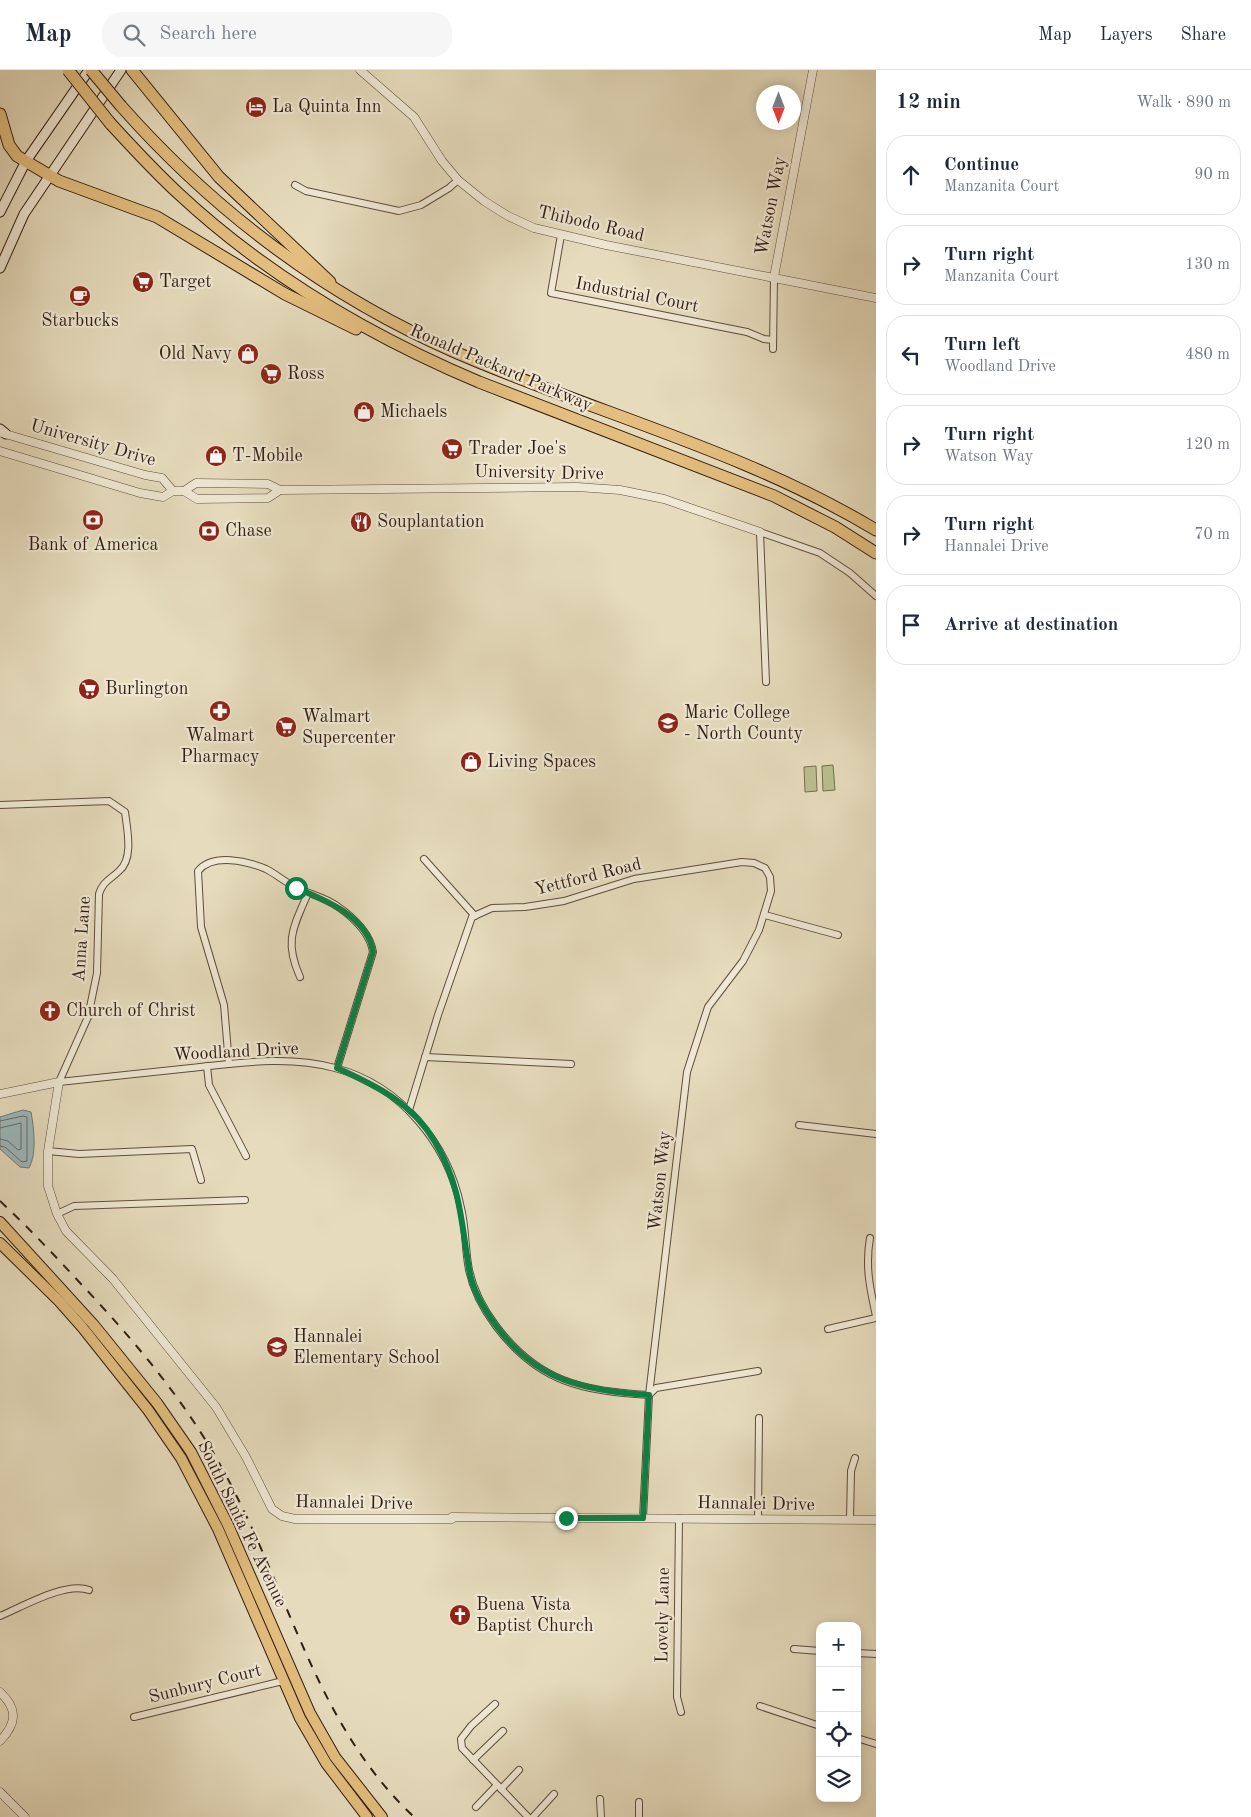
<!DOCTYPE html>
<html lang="en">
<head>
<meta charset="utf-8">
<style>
  :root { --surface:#fff; --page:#f6f6f7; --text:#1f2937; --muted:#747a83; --line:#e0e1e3 }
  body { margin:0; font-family:"Old Standard TT",serif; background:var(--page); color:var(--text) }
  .controls { position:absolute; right:15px; bottom:15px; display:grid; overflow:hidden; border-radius:10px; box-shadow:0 2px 12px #0003 }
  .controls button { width:45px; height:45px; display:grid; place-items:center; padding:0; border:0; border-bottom:1px solid var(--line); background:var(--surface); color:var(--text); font:25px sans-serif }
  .compass { position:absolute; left:756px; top:15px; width:45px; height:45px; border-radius:50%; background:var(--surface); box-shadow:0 2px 12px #0003; rotate:180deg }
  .stop { position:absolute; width:15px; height:15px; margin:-11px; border:4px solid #0b8043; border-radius:50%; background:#fff }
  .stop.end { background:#0b8043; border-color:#fff; box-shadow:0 1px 5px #0008 }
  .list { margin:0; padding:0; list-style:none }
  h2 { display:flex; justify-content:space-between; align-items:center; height:65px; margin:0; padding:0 20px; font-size:21px }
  h2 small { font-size:16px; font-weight:400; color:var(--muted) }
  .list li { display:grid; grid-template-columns:32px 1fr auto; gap:15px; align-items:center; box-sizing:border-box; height:80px; margin:0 10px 10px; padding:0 10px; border:1px solid var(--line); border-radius:20px }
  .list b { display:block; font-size:19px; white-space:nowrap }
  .list p { margin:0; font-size:16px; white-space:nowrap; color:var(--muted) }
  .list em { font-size:16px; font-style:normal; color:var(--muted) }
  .icon { flex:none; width:28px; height:28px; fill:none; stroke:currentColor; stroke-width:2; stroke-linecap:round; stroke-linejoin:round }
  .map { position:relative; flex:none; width:876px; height:1747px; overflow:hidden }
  header { display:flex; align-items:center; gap:30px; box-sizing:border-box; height:70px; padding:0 25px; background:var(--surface); border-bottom:1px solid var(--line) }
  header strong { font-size:24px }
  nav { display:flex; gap:28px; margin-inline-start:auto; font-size:18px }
  .search { width:350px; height:45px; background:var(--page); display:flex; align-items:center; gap:12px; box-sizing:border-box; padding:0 18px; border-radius:20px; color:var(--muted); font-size:19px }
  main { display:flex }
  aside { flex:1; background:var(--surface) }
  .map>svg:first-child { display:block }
</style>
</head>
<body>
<header>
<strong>Map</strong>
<div class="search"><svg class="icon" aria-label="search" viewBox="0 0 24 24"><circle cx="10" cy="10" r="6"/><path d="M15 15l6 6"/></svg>Search here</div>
<nav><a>Map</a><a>Layers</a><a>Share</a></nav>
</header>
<main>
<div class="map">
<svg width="876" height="1747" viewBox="0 0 876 1747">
  <rect width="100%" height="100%" fill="#e6dcbd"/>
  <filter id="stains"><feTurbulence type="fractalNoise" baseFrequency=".004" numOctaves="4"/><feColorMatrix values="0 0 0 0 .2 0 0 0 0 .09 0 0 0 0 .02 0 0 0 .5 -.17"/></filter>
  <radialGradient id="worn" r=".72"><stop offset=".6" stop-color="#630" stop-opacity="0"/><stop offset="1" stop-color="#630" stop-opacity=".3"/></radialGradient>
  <g fill="#b9bf8e" stroke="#766e50">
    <path d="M833 695 835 720 823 721 822 696Z"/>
    <path d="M816 696 817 721 805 722 804 697Z"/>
  </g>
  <path fill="#9cb8bd" stroke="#727a79" d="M23 1040 31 1042C34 1058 37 1084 29 1098L20 1097 0 1079V1047Z"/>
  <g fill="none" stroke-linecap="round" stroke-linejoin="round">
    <g stroke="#686a68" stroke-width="1">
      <path d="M0 1051 23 1046 27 1047V1091L22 1092 5 1077 0 1076"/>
      <path d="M0 1058 21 1053V1079L18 1080 8 1071 0 1069"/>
    </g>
    <g stroke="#604c3e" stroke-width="8">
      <g id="minor">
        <path d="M295 115 306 121 399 141 421 135 449 118 458 110"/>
        <path d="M561 165 551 223 747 262 764 269 773 270"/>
        <path d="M773 279 774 207"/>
        <path d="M766 612 760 462 820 483 850 503 876 526"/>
        <path d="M0 735 109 731 125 742C127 759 134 789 119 801 110 810 103 811 99 824L97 903 88 947 59 1012C103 1007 147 1003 191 998 238 993 288 985 335 998 400 1015 448 1073 461 1138 466 1158 465 1180 469 1200 473 1219 484 1240 496 1256 538 1312 582 1321 649 1325L656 1318 758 1301"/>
        <path d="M424 789 475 846"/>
        <path d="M765 845 838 865"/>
        <path d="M300 907C284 871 293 858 308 823"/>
        <path d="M425 987 571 994"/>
        <path d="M229 994 224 935 201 857 198 801C213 783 247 791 266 799 276 804 285 812 295 817 308 824 325 827 337 836 353 847 370 863 373 882L337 998"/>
        <path d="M207 996 209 1015 246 1086"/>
        <path d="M409 1040 438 945 472 847 492 838 525 837 564 831 634 809 742 792 754 793 765 798 770 807 771 821 759 860 743 891 708 937 687 1002 649 1325 643 1448"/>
        <path d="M799 1055 876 1064"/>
        <path d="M48 1081 79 1084 192 1079 201 1110"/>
        <path d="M57 1144 74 1136 245 1130"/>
        <path d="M870 1168C865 1196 870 1219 876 1246"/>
        <path d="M828 1259 876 1248"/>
        <path d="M679 1448 677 1627 681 1642"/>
        <path d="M758 1449 759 1348"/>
        <path d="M850 1450 851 1401 855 1388"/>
        <path d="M0 1546C22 1537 66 1511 89 1520"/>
        <path d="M794 1579 820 1581"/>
        <path d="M857 1583 876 1584"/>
        <path d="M495 1634 471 1656 461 1669 462 1678 528 1747"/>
        <path d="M760 1636 820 1656"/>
        <path d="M134 1647 283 1611"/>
        <path d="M857 1668 876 1674"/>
        <path d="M473 1690 503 1661"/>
        <path d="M501 1719 519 1700"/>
        <path d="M600 1729 601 1747"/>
        <path d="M639 1732V1747"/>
        <path d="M476 1737 497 1715"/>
        <path d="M533 1747 554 1724"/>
      </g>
    </g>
    <g stroke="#604c3e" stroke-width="9">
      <g id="tertiary">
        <path d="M360 0 414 47 442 91 458 110 484 131 508 146 534 158 606 175 876 228"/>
        <path d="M774 207 813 0"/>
        <path d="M2 363 145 405 162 408 173 421"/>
        <path d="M0 381 140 423 163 427 173 421H184L197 429 268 428 280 420"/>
        <path d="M184 421 196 413 268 414 280 420 577 417 620 420 664 429 760 462"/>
        <path d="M0 1024 59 1012 48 1081V1116L57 1144 66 1161 113 1209 216 1337 246 1387 272 1439 282 1446 295 1449H452V1447L876 1450"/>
        <path d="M0 1622C18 1639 17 1653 0 1671"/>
        <path d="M0 1722 25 1747"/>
      </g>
    </g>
    <g stroke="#331c13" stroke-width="11">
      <g id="secondary">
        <path d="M0 142 26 91 89 0"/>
        <path d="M0 198 24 144 121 0"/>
        <path d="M0 359 6 364"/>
      </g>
    </g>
    <g stroke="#331c13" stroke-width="12">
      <g id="primary">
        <path d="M0 1152 93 1254 157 1333 191 1382 228 1455 310 1643 335 1687 382 1747"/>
        <path d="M0 1173 59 1231 82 1257 148 1340 181 1388 218 1459 300 1648 326 1693 367 1747"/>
      </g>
    </g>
    <g stroke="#331c13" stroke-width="13">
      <g id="motorway">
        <path d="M132 0 219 107 330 212"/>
        <path d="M121 36C214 141 327 226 455 282 595 343 745 381 876 460"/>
        <path d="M0 44 9 75 17 86 59 111 157 147 285 224 356 259"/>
        <path d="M110 53C132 77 154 101 179 124 266 205 370 266 479 312L774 426 835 457 876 483"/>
      </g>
    </g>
    <use href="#minor" stroke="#efe8d4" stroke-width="6"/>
    <use href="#tertiary" stroke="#efe8d4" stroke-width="8"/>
    <use href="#secondary" stroke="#efe8d4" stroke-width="9"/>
    <use href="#primary" stroke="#e3be7e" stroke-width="10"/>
    <use href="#motorway" stroke="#e3be7e" stroke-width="11"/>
    <path stroke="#331c13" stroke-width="2" stroke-dasharray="9 9" stroke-linecap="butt" d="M0 1131C29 1158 55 1186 82 1215 142 1279 197 1345 236 1425 292 1535 321 1660 414 1747"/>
    <g stroke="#331c13" stroke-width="13" stroke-linecap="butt">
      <g id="motorway-bridge">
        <path d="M68 0 110 53"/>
        <path d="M91 0 121 36"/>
      </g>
    </g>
    <use href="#motorway-bridge" stroke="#e3be7e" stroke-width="11"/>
  </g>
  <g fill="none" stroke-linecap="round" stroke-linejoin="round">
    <path stroke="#0b8043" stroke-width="6" d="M296 818C325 830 368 847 373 882L337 998C377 1016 412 1033 435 1072 461 1116 461 1151 469 1199 472 1219 485 1241 497 1257 537 1311 585 1321 649 1325L643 1448H566"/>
  </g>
  <defs>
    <g id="hotel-disc" transform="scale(1.125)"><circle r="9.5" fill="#8f2418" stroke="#efe8d4"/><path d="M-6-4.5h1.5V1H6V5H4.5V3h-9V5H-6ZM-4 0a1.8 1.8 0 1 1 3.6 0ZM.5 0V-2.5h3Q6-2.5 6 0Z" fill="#fff"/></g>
    <g id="supermarket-disc" transform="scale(1.125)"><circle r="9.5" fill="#8f2418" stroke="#efe8d4"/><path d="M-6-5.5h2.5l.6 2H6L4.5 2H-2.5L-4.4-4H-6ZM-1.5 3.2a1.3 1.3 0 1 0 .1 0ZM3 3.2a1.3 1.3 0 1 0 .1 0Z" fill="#fff"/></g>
    <g id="cafe-disc" transform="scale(1.125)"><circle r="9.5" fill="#8f2418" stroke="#efe8d4"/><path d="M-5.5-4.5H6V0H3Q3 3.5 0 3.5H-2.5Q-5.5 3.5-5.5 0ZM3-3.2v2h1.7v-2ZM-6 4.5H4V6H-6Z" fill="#fff"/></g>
    <g id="shop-disc" transform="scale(1.125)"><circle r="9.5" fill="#8f2418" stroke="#efe8d4"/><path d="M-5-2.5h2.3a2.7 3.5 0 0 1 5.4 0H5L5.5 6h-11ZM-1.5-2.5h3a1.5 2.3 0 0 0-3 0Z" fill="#fff"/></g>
    <g id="bank-disc" transform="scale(1.125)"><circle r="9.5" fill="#8f2418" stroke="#efe8d4"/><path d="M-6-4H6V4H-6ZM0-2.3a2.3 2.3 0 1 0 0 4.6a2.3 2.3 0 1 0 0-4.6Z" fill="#fff"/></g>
    <g id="restaurant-disc" transform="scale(1.125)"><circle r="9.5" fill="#8f2418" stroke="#efe8d4"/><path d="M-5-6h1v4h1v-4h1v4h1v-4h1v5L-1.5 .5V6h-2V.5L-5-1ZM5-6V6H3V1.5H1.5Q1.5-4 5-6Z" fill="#fff"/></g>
    <g id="pharmacy-disc" transform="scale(1.125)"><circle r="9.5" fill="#8f2418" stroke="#efe8d4"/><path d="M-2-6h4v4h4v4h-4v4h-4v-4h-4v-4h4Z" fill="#fff"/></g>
    <g id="school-disc" transform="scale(1.125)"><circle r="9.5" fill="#8f2418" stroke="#efe8d4"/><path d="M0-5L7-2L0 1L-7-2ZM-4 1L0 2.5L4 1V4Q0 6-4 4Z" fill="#fff"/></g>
    <g id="church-disc" transform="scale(1.125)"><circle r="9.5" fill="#8f2418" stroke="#efe8d4"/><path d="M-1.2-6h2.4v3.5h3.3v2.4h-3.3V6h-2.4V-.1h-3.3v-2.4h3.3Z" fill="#fff"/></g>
  </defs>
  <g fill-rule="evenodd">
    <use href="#hotel-disc" x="256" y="37"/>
    <use href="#supermarket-disc" x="143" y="212"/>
    <use href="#cafe-disc" x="80" y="226"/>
    <use href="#shop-disc" x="248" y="284"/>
    <use href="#supermarket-disc" x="271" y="304"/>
    <use href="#shop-disc" x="364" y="342"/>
    <use href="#supermarket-disc" x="452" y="379"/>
    <use href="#shop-disc" x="216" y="386"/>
    <use href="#bank-disc" x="93" y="450"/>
    <use href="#restaurant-disc" x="361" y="452"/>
    <use href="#bank-disc" x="209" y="461"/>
    <use href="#supermarket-disc" x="89" y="619"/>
    <use href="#pharmacy-disc" x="220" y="641"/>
    <use href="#school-disc" x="668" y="653"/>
    <use href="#supermarket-disc" x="286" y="657"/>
    <use href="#shop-disc" x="471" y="692"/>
    <use href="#church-disc" x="50" y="941"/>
    <use href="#school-disc" x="277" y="1277"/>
    <use href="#church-disc" x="460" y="1545"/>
  </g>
  <g text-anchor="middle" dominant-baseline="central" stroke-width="4.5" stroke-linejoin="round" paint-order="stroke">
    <g font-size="18" fill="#331c13" stroke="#efe8d4" text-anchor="start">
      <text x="272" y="37">La Quinta Inn</text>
      <text x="159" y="212">Target</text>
      <text x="80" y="251" text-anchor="middle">Starbucks</text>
      <text x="232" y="284" text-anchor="end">Old Navy</text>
      <text x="287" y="304">Ross</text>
      <text x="380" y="342">Michaels</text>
      <text x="468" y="379">Trader Joe's</text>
      <text x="232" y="386">T-Mobile</text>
      <text x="377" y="452">Souplantation</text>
      <text x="225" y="461">Chase</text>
      <text x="93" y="475" text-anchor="middle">Bank of America</text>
      <text x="105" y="619">Burlington</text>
      <text x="684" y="643">Maric College<tspan x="684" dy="21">- North County</tspan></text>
      <text x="302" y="647">Walmart<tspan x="302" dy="21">Supercenter</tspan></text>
      <text x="220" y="666" text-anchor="middle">Walmart<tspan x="220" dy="21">Pharmacy</tspan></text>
      <text x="487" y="692">Living Spaces</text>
      <text x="66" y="941">Church of Christ</text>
      <text x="293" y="1267">Hannalei<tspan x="293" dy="21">Elementary School</tspan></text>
      <text x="476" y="1535">Buena Vista<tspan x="476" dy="21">Baptist Church</tspan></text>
    </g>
    <g font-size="18" fill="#331c13" stroke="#efe8d4">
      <text transform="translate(771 136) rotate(-79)">Watson Way</text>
      <text transform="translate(591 154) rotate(13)">Thibodo Road</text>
      <text transform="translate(637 225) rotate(11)">Industrial Court</text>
      <text transform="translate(501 298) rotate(23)">Ronald Packard Parkway</text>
      <text transform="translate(93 373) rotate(16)">University Drive</text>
      <text transform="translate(539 403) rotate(1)">University Drive</text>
      <text transform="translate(588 807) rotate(-14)">Yettford Road</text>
      <text transform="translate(82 869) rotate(-86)">Anna Lane</text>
      <text transform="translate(236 982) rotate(-3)">Woodland Drive</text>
      <text transform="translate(660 1111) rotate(-84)">Watson Way</text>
      <text transform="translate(354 1433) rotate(1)">Hannalei Drive</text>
      <text transform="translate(756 1434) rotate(1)">Hannalei Drive</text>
      <text transform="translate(242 1454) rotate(64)">South Santa Fe Avenue</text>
      <text transform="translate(663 1545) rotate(-89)">Lovely Lane</text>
      <text transform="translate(205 1614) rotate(-14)">Sunbury Court</text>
    </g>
  </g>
  <rect width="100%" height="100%" filter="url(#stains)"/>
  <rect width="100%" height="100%" fill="url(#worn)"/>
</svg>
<div class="controls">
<button>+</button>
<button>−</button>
<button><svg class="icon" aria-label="locate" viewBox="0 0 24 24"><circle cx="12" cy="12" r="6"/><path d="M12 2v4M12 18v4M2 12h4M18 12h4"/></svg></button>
<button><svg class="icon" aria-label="layers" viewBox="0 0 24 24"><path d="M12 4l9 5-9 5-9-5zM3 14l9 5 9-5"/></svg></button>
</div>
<svg class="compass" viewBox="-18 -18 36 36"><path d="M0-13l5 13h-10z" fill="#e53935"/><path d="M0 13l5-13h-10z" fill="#747a83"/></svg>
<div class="stop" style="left:296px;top:818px"></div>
<div class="stop end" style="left:566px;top:1448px"></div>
</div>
<aside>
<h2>12 min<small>Walk · 890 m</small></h2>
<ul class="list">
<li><svg class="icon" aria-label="ahead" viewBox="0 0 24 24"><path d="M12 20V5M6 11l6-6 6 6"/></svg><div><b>Continue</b><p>Manzanita Court</p></div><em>90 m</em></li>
<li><svg class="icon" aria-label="right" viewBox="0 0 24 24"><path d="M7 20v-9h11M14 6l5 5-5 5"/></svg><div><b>Turn right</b><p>Manzanita Court</p></div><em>130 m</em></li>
<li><svg class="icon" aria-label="left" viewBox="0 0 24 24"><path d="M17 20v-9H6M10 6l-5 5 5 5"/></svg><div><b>Turn left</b><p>Woodland Drive</p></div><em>480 m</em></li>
<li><svg class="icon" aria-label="right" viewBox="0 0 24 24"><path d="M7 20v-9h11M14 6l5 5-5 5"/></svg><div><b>Turn right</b><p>Watson Way</p></div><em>120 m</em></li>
<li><svg class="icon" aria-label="right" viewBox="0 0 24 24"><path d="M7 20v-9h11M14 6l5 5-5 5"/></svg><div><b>Turn right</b><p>Hannalei Drive</p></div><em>70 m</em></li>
<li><svg class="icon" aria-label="arrive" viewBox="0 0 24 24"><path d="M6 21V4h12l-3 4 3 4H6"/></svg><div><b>Arrive at destination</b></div></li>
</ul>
</aside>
</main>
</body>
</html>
